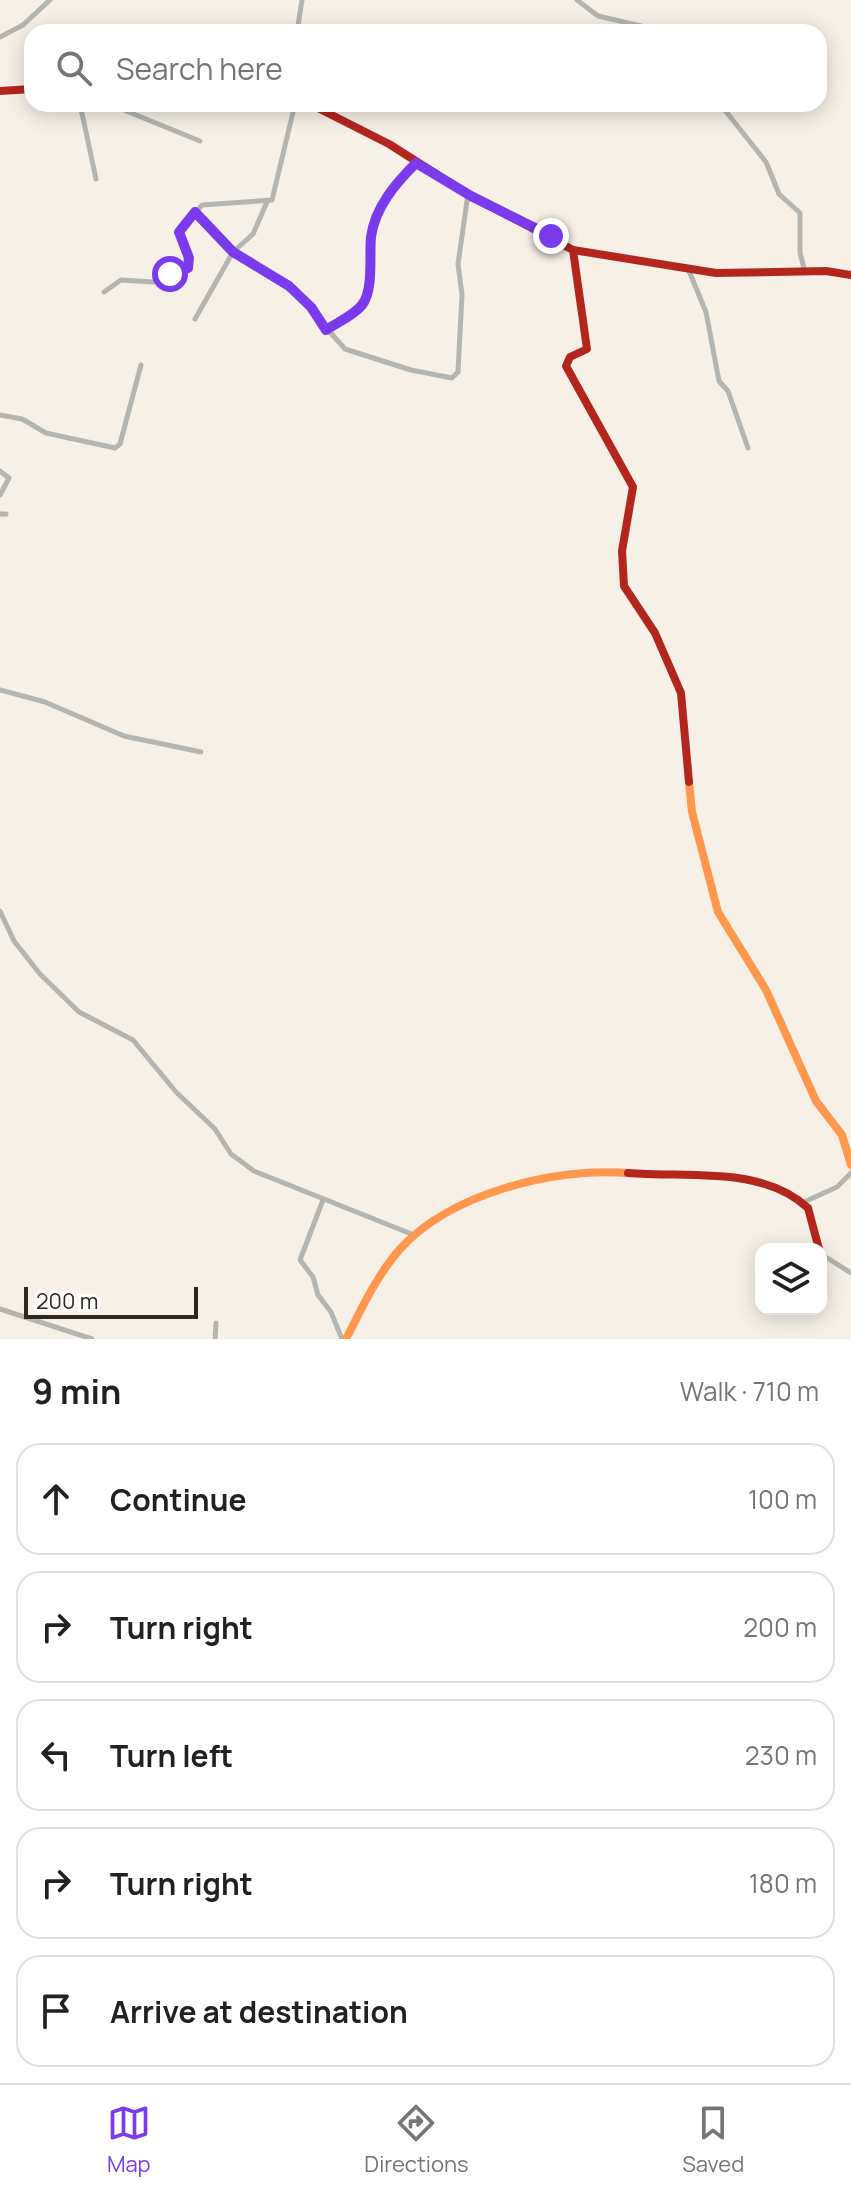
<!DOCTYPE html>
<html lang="en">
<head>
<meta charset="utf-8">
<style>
  :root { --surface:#fff; --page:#f2f2f2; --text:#202124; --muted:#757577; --line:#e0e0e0; --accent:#7c3aed }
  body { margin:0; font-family:Manrope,sans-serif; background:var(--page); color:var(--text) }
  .controls { position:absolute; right:24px; bottom:24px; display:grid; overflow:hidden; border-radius:16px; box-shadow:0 4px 20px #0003 }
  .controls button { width:72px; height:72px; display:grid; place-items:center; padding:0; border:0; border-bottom:2px solid var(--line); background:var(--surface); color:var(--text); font:40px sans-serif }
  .scale { position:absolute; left:24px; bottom:20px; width:174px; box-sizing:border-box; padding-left:8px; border:4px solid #2e271c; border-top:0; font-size:22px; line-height:28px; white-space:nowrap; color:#2e271c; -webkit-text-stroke:6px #fff; paint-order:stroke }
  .stop { position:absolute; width:24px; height:24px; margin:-18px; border:6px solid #7c3aed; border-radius:50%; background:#fff }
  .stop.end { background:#7c3aed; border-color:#fff; box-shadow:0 2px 8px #0008 }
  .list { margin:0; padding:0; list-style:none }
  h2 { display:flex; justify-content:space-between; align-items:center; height:104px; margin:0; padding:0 32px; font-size:34px }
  h2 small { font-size:26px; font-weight:400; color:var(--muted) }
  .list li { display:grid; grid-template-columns:52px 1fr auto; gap:24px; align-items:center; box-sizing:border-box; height:112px; margin:0 16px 16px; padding:0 16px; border:2px solid var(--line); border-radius:24px }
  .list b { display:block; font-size:30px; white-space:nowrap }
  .list em { font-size:26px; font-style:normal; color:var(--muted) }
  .icon { flex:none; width:44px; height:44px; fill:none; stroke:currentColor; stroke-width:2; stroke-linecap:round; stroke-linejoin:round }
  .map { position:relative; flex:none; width:851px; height:1339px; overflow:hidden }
  .search { position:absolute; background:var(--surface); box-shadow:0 4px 20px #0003; left:24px; right:24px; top:24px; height:88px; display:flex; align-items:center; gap:20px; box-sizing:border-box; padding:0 28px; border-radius:24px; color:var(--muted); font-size:30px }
  .sheet { height:744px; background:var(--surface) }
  nav { display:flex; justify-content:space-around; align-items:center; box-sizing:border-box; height:112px; border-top:2px solid var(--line); background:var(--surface); font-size:22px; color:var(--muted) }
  nav a { display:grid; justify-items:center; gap:4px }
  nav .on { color:var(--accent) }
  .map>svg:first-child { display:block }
</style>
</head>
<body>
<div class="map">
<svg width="851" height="1339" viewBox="0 0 851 1339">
  <rect width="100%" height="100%" fill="#f6f0e6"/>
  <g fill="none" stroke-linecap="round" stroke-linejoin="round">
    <g stroke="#b4b5b1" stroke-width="5">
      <path d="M577 0 598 16 641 26 651 32"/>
      <path d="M297 32 302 0"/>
      <path d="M0 37 23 25 50 0"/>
      <path d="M80 104 96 179"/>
      <path d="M109 104 200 141"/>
      <path d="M720 104 766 162 779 194 800 213V253L805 272"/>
      <path d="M195 212 233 252 289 286 345 349 411 370 452 378 458 372 462 295 458 264 468 194"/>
      <path d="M689 271 706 312 719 381 728 391 748 448"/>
      <path d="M104 292 121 280 154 282 185 270 189 258 179 232 202 205 272 200 295 104"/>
      <path d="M195 319 233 252 253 234 267 202"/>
      <path d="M326 330C338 322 353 316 362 305 374 290 368 255 371 237 376 207 396 183 416 163"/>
      <path d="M0 415 22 419 46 433 115 448 120 444 141 365"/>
      <path d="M0 471 9 478 0 495"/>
      <path d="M0 514H6"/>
      <path d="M0 690 45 702 124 736 201 752"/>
      <path d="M0 911 14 941 40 974 79 1012 133 1040 176 1092 215 1129 231 1154 254 1171 414 1235"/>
      <path d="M323 1200 300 1260 313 1277 318 1295 331 1312 342 1339"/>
      <path d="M802 1203 837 1187 851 1173"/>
      <path d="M821 1254 851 1273"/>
      <path d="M0 1309 92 1339"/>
      <path d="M215 1339 216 1323"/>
    </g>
    <g stroke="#ff974d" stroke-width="8">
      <path d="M689 782 692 812 718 912 766 990 816 1101 842 1135 851 1165"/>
      <path d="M346 1339C362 1308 377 1275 400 1249 451 1193 555 1167 628 1173"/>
    </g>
    <g stroke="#b3261e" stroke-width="8">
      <path d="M0 91 32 89"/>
      <path d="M310 104 389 144 471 196 573 250 716 273 826 271 851 275"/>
      <path d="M573 250 587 349 570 357 566 366 633 487 622 551 624 586 655 633 681 693 689 782"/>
      <path d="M628 1173C687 1178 761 1165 808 1208L819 1249"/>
    </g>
  </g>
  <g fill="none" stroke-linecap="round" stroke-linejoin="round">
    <path stroke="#7c3aed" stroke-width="10" d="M170 274 188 268 189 258 179 232 195 212 233 252 289 286 311 307 326 330C338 322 353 316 362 305 374 290 369 255 371 237 375 207 396 183 416 163L471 196 551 236"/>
  </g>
</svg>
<div class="controls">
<button><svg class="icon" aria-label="layers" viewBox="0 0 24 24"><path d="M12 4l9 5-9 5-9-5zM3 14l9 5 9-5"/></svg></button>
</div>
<div class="scale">200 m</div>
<div class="stop" style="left:170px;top:274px"></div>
<div class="stop end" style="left:551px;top:236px"></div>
<div class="search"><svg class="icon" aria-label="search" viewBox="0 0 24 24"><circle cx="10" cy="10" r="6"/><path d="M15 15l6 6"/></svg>Search here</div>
</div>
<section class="sheet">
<h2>9 min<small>Walk · 710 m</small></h2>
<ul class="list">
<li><svg class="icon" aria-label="ahead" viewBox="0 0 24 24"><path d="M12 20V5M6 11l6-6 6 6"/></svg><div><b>Continue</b></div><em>100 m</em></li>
<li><svg class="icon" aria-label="right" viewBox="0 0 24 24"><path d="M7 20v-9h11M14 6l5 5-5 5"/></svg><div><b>Turn right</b></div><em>200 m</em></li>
<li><svg class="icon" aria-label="left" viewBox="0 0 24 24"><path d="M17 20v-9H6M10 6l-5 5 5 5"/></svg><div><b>Turn left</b></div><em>230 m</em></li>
<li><svg class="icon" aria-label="right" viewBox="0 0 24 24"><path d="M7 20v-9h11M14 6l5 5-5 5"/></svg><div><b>Turn right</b></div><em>180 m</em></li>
<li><svg class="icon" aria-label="arrive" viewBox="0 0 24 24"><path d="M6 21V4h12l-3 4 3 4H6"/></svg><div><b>Arrive at destination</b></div></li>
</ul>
</section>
<nav>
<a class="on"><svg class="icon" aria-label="map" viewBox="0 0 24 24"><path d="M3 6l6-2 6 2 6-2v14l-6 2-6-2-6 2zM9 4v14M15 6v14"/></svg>Map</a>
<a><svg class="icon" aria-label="directions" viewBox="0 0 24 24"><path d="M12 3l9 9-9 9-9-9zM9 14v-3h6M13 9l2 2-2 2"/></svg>Directions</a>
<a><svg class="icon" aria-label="saved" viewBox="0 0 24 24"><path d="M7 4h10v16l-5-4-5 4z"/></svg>Saved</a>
</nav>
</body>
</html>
